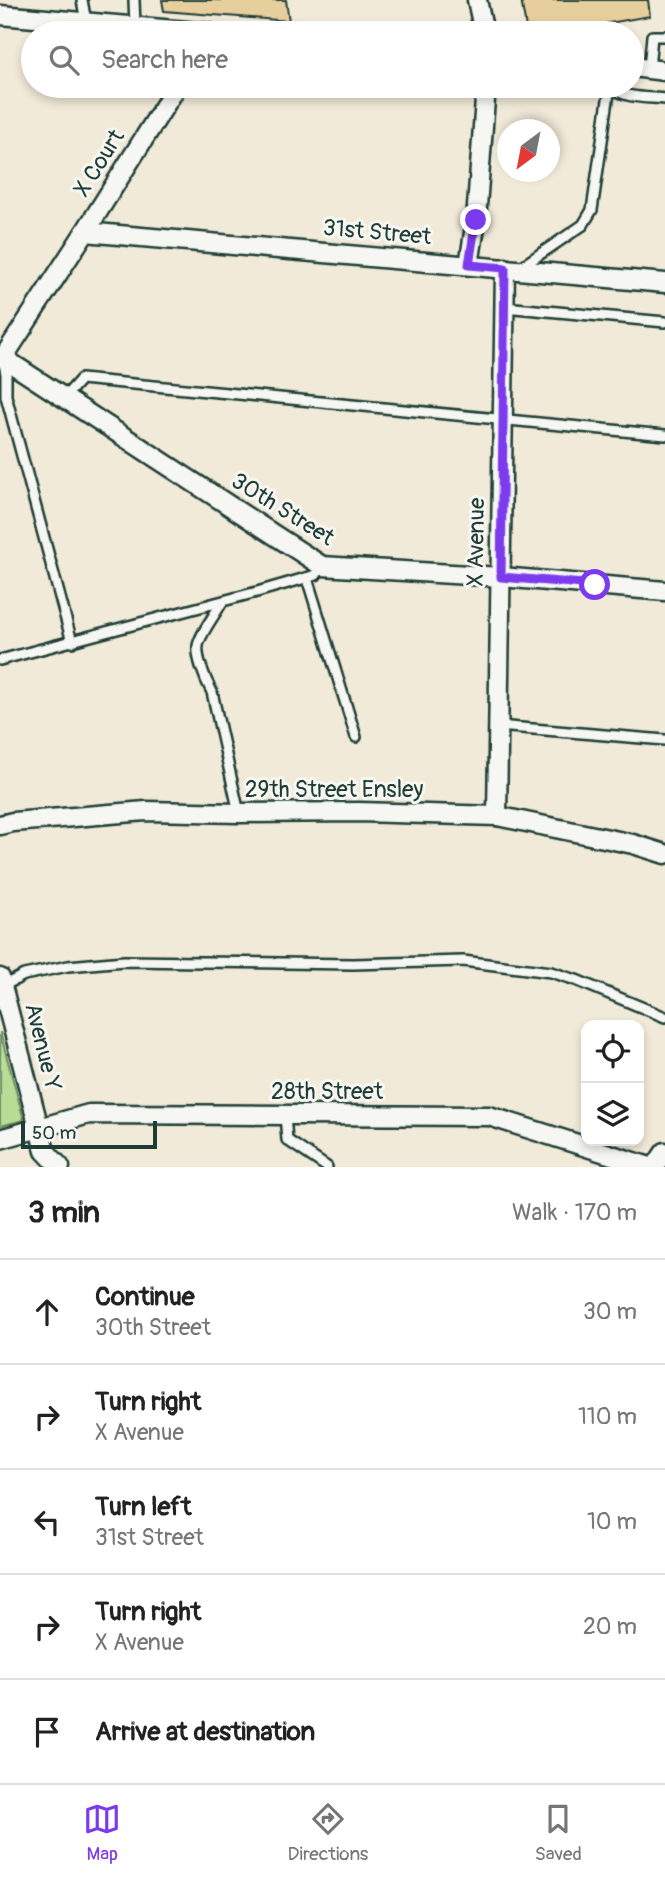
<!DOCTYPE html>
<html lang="en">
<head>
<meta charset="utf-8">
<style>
  :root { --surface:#fff; --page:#f2f2f2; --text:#222; --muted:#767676; --line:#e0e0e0; --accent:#7c3aed }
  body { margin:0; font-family:Pangolin,sans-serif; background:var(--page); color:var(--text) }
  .controls { position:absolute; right:21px; bottom:21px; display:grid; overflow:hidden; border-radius:14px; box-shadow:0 4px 10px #0003 }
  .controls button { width:63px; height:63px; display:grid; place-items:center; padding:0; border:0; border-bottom:2px solid var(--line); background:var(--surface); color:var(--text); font:35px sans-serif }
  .compass { position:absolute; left:497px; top:119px; width:63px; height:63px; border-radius:50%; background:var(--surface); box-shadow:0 4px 10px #0003; rotate:212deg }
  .scale { position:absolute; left:21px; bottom:18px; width:136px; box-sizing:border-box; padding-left:7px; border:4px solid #1f3d34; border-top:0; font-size:19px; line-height:24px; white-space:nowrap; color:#1f3d34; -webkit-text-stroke:5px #f6f6f2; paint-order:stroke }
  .stop { position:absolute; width:21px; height:21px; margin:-16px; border:5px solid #7c3aed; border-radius:50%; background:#fff }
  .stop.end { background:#7c3aed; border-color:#fff; box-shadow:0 2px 7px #0008 }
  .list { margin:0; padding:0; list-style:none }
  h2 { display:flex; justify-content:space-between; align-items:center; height:91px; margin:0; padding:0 28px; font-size:30px }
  h2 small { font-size:23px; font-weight:400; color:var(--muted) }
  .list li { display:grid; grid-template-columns:46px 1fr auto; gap:21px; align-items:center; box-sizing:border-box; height:105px; padding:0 28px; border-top:2px solid var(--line) }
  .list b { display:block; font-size:26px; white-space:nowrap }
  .list p { margin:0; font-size:23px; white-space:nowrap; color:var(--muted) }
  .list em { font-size:23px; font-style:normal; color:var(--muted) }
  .icon { flex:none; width:38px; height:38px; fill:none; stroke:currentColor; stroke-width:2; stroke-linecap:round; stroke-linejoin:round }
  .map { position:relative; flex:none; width:665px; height:1167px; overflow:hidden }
  .search { position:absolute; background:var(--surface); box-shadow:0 4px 10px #0003; left:21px; right:21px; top:21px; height:77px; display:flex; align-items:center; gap:18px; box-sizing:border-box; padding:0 24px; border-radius:38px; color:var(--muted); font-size:26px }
  .sheet { height:616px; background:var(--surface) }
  nav { display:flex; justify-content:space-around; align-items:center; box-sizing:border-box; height:98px; border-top:2px solid var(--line); background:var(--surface); font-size:19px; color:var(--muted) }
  nav a { display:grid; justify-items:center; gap:4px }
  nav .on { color:var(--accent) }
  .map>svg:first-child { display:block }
</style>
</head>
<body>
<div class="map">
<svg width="665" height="1167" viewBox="0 0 665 1167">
  <rect width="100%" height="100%" fill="#f2ead8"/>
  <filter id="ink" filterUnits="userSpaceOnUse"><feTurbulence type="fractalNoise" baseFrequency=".0143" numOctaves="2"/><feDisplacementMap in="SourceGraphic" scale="14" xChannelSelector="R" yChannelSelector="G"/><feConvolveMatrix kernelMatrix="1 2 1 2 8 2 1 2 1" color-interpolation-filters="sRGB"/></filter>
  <g filter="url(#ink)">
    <path fill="#b8db95" stroke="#6c8c64" stroke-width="2" d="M0 1032 24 1120 0 1126Z"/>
    <g fill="#e7ce9d" stroke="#1f3d34" stroke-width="2">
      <path d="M162 0H286L289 21 164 11Z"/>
      <path d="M521 0H648L650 16 551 33H527Z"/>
    </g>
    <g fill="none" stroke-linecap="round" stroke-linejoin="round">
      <g stroke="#1f3d34" stroke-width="14">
        <g id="service">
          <path d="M82 0 86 22"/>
          <path d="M134 0 135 27"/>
          <path d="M649 69 652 36H665"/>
          <path d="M611 86C623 99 648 97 665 99"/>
          <path d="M521 267 583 225 592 210 610 86"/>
          <path d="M504 307 665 322"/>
          <path d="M3 358 6 374V396L72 642"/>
          <path d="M64 398 81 379 665 435"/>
          <path d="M307 578 356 737"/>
          <path d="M222 602C215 615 204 628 199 642 194 654 206 681 212 692L239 813"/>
          <path d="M0 660 257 592 316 575 322 566"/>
          <path d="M498 726 665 740"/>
          <path d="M1 987 24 975 68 966 124 961 353 964 463 961 551 972 576 980 665 1017"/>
          <path d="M285 1115 287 1140 327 1167"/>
        </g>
      </g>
      <g stroke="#1f3d34" stroke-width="23">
        <g id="minor">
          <path d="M477 0 484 33"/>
          <path d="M0 15 210 33"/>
          <path d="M632 67 665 71"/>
          <path d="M85 232 665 283"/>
          <path d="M469 265 476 220 486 86"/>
          <path d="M0 356 322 566 501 577 665 591"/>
          <path d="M3 358 85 232 177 86"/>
          <path d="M497 816 505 268"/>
          <path d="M0 825 13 822 146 811 239 813 359 812 497 816 633 844 665 854"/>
          <path d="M0 978 45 1151 60 1167"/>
          <path d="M0 1139 89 1114 489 1116 650 1167"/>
          <path d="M655 1167 665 1152"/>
        </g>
      </g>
      <use href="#service" stroke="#f6f6f2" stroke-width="9"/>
      <use href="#minor" stroke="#f6f6f2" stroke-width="18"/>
    </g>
  </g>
  <g fill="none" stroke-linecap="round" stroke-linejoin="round" filter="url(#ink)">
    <path stroke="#7c3aed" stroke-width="9" d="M476 220 469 265 505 268 501 577 595 585"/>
  </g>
  <g text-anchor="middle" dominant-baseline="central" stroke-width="6" stroke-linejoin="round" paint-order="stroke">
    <g font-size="23" fill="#1f3d34" stroke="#f6f6f2">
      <text transform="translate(99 163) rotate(-58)">X Court</text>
      <text transform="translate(377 232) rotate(5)">31st Street</text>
      <text transform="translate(283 509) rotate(32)">30th Street</text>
      <text transform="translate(476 542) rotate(-89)">X Avenue</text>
      <text x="334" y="789">29th Street Ensley</text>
      <text transform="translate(43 1047) rotate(76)">Avenue Y</text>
      <text x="327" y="1091">28th Street</text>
    </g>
  </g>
</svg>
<div class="controls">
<button><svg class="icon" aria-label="locate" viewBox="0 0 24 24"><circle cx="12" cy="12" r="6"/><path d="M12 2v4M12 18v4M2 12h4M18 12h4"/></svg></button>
<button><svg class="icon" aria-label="layers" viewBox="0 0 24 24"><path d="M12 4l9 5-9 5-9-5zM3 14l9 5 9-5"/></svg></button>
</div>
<svg class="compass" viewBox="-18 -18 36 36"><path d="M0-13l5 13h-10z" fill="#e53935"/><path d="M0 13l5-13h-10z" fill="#767676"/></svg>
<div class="scale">50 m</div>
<div class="stop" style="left:595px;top:585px"></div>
<div class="stop end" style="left:476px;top:220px"></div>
<div class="search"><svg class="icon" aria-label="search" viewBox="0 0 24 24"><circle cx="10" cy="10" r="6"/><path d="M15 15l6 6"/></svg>Search here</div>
</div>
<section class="sheet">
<h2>3 min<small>Walk · 170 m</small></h2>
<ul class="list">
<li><svg class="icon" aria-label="ahead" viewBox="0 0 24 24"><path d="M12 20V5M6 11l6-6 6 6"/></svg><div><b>Continue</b><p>30th Street</p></div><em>30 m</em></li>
<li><svg class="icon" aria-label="right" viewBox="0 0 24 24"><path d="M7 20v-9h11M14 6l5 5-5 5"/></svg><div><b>Turn right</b><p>X Avenue</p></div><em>110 m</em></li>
<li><svg class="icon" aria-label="left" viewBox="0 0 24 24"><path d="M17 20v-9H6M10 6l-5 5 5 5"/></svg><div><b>Turn left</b><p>31st Street</p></div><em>10 m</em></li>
<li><svg class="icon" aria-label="right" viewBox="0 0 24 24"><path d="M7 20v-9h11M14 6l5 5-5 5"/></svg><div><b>Turn right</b><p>X Avenue</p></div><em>20 m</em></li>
<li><svg class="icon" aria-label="arrive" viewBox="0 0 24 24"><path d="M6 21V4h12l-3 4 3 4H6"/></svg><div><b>Arrive at destination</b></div></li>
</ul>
</section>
<nav>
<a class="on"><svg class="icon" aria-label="map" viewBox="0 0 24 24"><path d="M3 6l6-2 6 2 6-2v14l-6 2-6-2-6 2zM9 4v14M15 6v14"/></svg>Map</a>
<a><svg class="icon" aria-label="directions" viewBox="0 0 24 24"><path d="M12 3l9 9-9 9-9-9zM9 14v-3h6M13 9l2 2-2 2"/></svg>Directions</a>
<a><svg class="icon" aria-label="saved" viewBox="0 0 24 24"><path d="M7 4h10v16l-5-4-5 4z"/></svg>Saved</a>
</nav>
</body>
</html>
